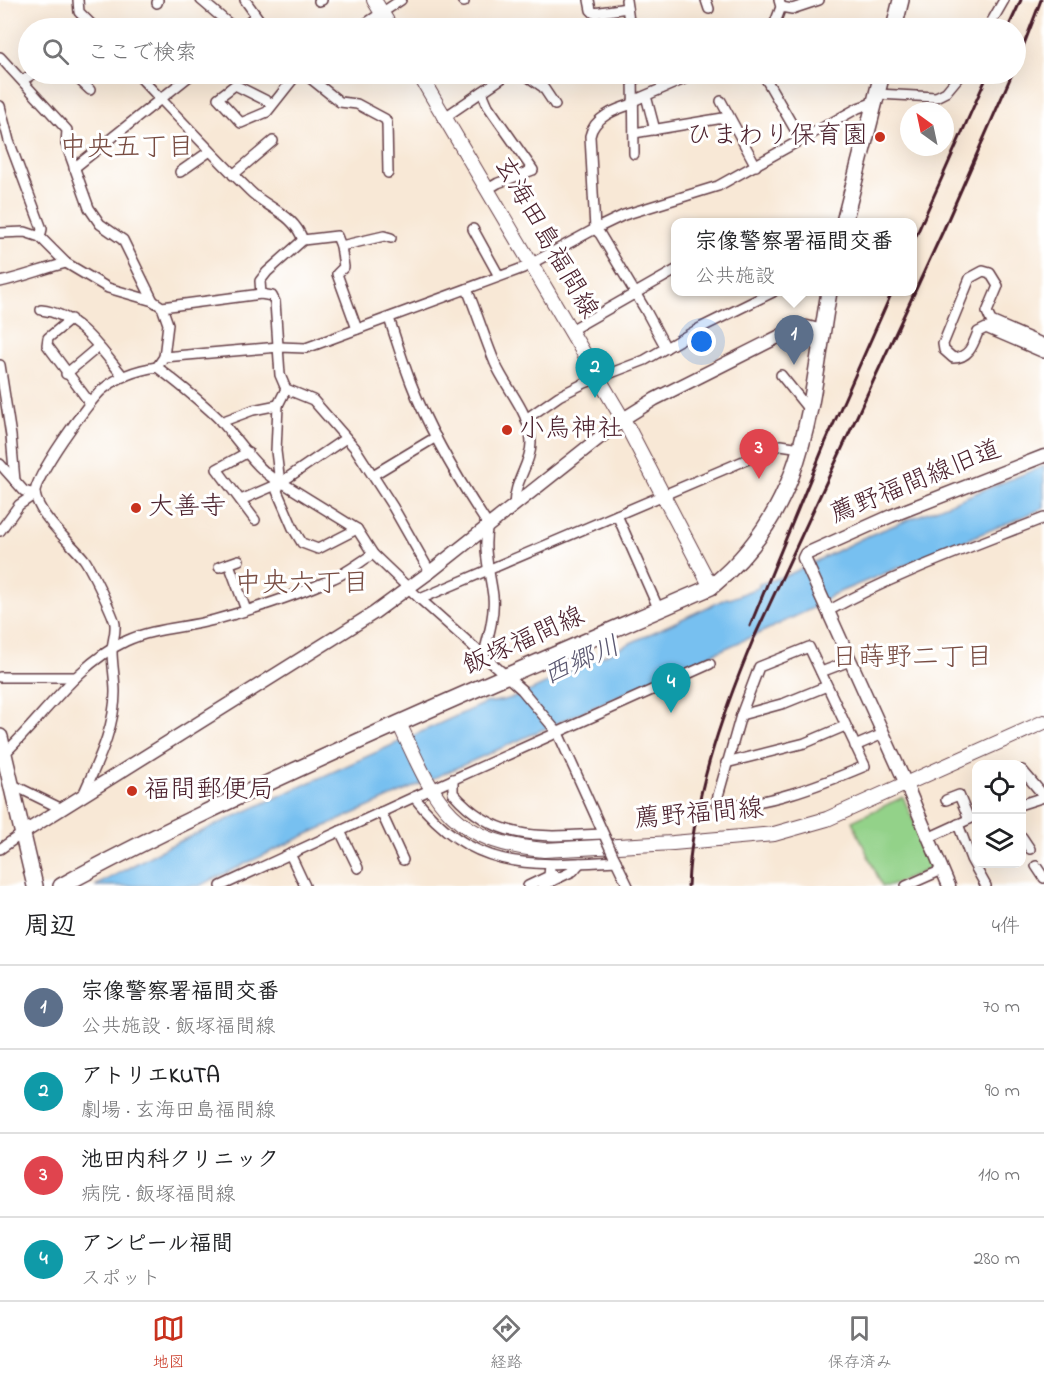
<!DOCTYPE html>
<html lang="ja">
<head>
<meta charset="utf-8">
<style>
  :root { --surface:#fff; --page:#f6f6f6; --text:#202124; --muted:#757577; --line:#e0e0e0; --accent:#c8321e }
  body { margin:0; font-family:"Indie Flower","Klee One",sans-serif; background:var(--page); color:var(--text) }
  .controls { position:absolute; right:18px; bottom:18px; display:grid; overflow:hidden; border-radius:12px; box-shadow:0 6px 24px #0002 }
  .controls button { width:54px; height:54px; display:grid; place-items:center; padding:0; border:0; border-bottom:2px solid var(--line); background:var(--surface); color:var(--text); font:30px sans-serif }
  .compass { position:absolute; left:900px; top:102px; width:54px; height:54px; border-radius:50%; background:var(--surface); box-shadow:0 6px 24px #0002; rotate:327deg }
  .you { position:absolute; left:702px; top:342px; width:21px; height:21px; margin:-15px; border:4px solid #fff; border-radius:50%; background:#1a73e8; box-shadow:0 0 0 9px #1a73e833 }
  .badge { display:grid; place-items:center; width:39px; height:39px; border-radius:50%; background:var(--accent); color:#fff; font-size:20px; font-weight:700 }
  .pin { position:absolute; translate:-50% -50px; filter:drop-shadow(0 2px 3px #0008) }
  .pin::after { content:''; position:absolute; top:32px; width:21px; height:18px; background:inherit; clip-path:polygon(0 0,100% 0,50% 100%) }
  .popup { position:absolute; left:671px; top:218px; width:246px; height:78px; box-sizing:border-box; display:grid; place-content:center; border-radius:12px; background:var(--surface); filter:drop-shadow(0 2px 4px #0005); font-size:20px; white-space:nowrap; color:var(--muted) }
  .popup b { font-size:22px; color:var(--text) }
  .popup::after { content:''; position:absolute; left:50%; top:100%; margin-left:-12px; border:12px solid transparent; border-top-color:var(--surface) }
  .list { margin:0; padding:0; list-style:none }
  h2 { display:flex; justify-content:space-between; align-items:center; height:78px; margin:0; padding:0 24px; font-size:26px }
  h2 small { font-size:20px; font-weight:400; color:var(--muted) }
  .list li { display:grid; grid-template-columns:39px 1fr auto; gap:18px; align-items:center; box-sizing:border-box; height:84px; padding:0 24px; border-top:2px solid var(--line) }
  .list b { display:block; font-size:22px; white-space:nowrap }
  .list p { margin:0; font-size:20px; white-space:nowrap; color:var(--muted) }
  .list em { font-size:20px; font-style:normal; color:var(--muted) }
  .icon { flex:none; width:33px; height:33px; fill:none; stroke:currentColor; stroke-width:2; stroke-linecap:round; stroke-linejoin:round }
  .map { position:relative; flex:none; width:1044px; height:886px; overflow:hidden }
  .search { position:absolute; background:var(--surface); box-shadow:0 6px 24px #0002; left:18px; right:18px; top:18px; height:66px; display:flex; align-items:center; gap:15px; box-sizing:border-box; padding:0 21px; border-radius:33px; color:var(--muted); font-size:22px }
  .sheet { height:414px; background:var(--surface) }
  nav { display:flex; justify-content:space-around; align-items:center; box-sizing:border-box; height:84px; border-top:2px solid var(--line); background:var(--surface); font-size:16px; color:var(--muted) }
  nav a { display:grid; justify-items:center; gap:3px }
  nav .on { color:var(--accent) }
  .map>svg:first-child { display:block }
</style>
</head>
<body>
<div class="map">
<svg width="1044" height="886" viewBox="0 0 1044 886">
  <rect width="100%" height="100%" fill="#fff"/>
  <filter id="ink" filterUnits="userSpaceOnUse"><feTurbulence type="fractalNoise" baseFrequency=".0167" numOctaves="2"/><feDisplacementMap in="SourceGraphic" scale="12" xChannelSelector="R" yChannelSelector="G"/><feConvolveMatrix kernelMatrix="1 2 1 2 8 2 1 2 1" color-interpolation-filters="sRGB"/></filter>
  <filter id="wash" filterUnits="userSpaceOnUse"><feTurbulence type="fractalNoise" baseFrequency=".008" numOctaves="4" result="noise"/><feDisplacementMap in="SourceGraphic" scale="24" xChannelSelector="R" yChannelSelector="G"/><feGaussianBlur stdDeviation="1.35" result="paint"/><feColorMatrix in="noise" values="0 0 0 0 0 0 0 0 0 0 0 0 0 0 0 0 0 1.4 0 .05"/><feComposite in="paint" operator="in"/></filter>
  <g filter="url(#wash)">
    <rect width="100%" height="100%" fill="#f8e8d6"/>
    <path fill="#93d289" stroke="#6e785a" stroke-width="1.5" d="M903 797 934 867 890 886H882L852 821Z"/>
    <path fill="#77c0f0" stroke="#60708e" stroke-width="1.5" d="M1044 466V508L832 595 817 606 762 632 308 834 199 886H95L165 848 485 703C523 700 546 682 579 667 628 644 678 621 727 598L730 599 759 587V584L788 575 865 537Z"/>
  </g>
  <g filter="url(#ink)">
    <g fill="none" stroke-linecap="round" stroke-linejoin="round">
      <g stroke="#643d45" stroke-width="12">
        <g id="minor">
          <path d="M78 0 79 12 95 28"/>
          <path d="M201 0 234 28"/>
          <path d="M245 0 265 28"/>
          <path d="M462 0 464 2"/>
          <path d="M589 0 591 10 594 13 627 8"/>
          <path d="M626 0 630 28"/>
          <path d="M706 0 709 9"/>
          <path d="M319 1 322 0"/>
          <path d="M157 3 158 0"/>
          <path d="M781 7 792 9 819 0"/>
          <path d="M242 28 255 16"/>
          <path d="M359 28 401 0"/>
          <path d="M773 28 781 7 779 0"/>
          <path d="M988 28 1004 0"/>
          <path d="M0 57 67 130 66 144 89 208 100 224 123 240 153 301"/>
          <path d="M73 74 90 90"/>
          <path d="M137 74C174 113 211 153 250 191 268 209 293 213 303 240"/>
          <path d="M305 74 340 102 357 104 385 119 387 123 388 173"/>
          <path d="M524 74 543 87 555 105"/>
          <path d="M633 74 634 154"/>
          <path d="M763 74 801 140"/>
          <path d="M23 80 33 74"/>
          <path d="M482 92 488 106 533 170 498 183 488 189"/>
          <path d="M877 94 936 97 946 92 961 74"/>
          <path d="M646 96 655 130"/>
          <path d="M633 101 696 74"/>
          <path d="M721 101 756 166"/>
          <path d="M273 104 235 85 218 98 241 123 267 112 297 74"/>
          <path d="M633 104C616 109 594 117 590 136L595 229 600 234 646 311 666 348"/>
          <path d="M0 106 9 141 42 229 40 237"/>
          <path d="M445 117 508 74"/>
          <path d="M634 133 729 117"/>
          <path d="M74 168 192 74"/>
          <path d="M180 172 210 151"/>
          <path d="M233 175 273 141"/>
          <path d="M473 229 499 276"/>
          <path d="M0 233 25 232 40 237 66 263 108 288 153 301 162 307 261 294 272 296 275 302 280 375 286 389 313 400 355 448 393 507 430 572"/>
          <path d="M341 246 384 236 391 238"/>
          <path d="M0 282C23 277 43 269 66 263"/>
          <path d="M467 289C477 313 485 339 495 363 506 389 531 413 531 443 531 464 514 481 514 506"/>
          <path d="M261 294 260 281 267 272 303 240 337 236 341 246 344 267 337 274 357 329"/>
          <path d="M162 307 168 324 164 357"/>
          <path d="M41 310C79 314 100 349 123 376"/>
          <path d="M389 318C396 340 403 362 411 383 430 433 459 481 488 525 482 549 490 572 493 596 495 615 488 638 483 657"/>
          <path d="M71 319 48 338 47 345 90 403"/>
          <path d="M571 330 676 270"/>
          <path d="M1044 344 991 321 987 312 998 286 990 273 983 271 970 278 943 344 944 350 953 358C969 358 973 345 978 332L986 328 1044 353"/>
          <path d="M0 365 11 436 15 481"/>
          <path d="M157 367 164 357 279 347 306 348 317 344 523 268 595 229 624 215 718 186 858 108 875 102"/>
          <path d="M66 374 98 347"/>
          <path d="M781 375 810 411"/>
          <path d="M286 389 278 405 276 451 280 483 277 491 293 528 302 543 318 549 357 529"/>
          <path d="M526 419 559 396 585 383 645 360 702 327 773 292"/>
          <path d="M221 422 253 410 278 405"/>
          <path d="M248 452 217 469 255 520"/>
          <path d="M0 464 24 491 35 494"/>
          <path d="M373 475 436 437"/>
          <path d="M241 500 280 483 346 438"/>
          <path d="M617 515 659 610"/>
          <path d="M0 531 19 505 35 494"/>
          <path d="M229 564 246 610"/>
          <path d="M219 567 239 560"/>
          <path d="M420 599 781 445 794 447 801 450"/>
          <path d="M828 611C897 573 971 547 1044 518"/>
          <path d="M809 647 865 766C827 782 757 811 716 803L741 715 759 667Z"/>
          <path d="M821 672 850 661"/>
          <path d="M0 677H76"/>
          <path d="M741 715 785 703 827 686"/>
          <path d="M855 746 883 734"/>
          <path d="M3 755C43 718 75 665 126 641 153 628 185 628 214 620 254 609 296 596 334 578 348 572 360 562 373 554"/>
          <path d="M726 763 805 743 845 726"/>
          <path d="M1022 770 1044 796"/>
          <path d="M453 779V793C497 843 543 837 603 834"/>
          <path d="M11 784 60 808"/>
          <path d="M83 795C97 763 115 728 115 692 115 678 112 665 112 651 112 642 116 634 115 624 114 616 90 567 84 559 70 542 39 516 35 494 32 480 90 399 103 389 119 376 136 370 157 367 179 384 201 401 221 421 238 440 262 478 286 485L357 529 373 554 420 599 522 690 558 733 605 837"/>
          <path d="M414 797C473 872 530 866 616 861"/>
          <path d="M946 800 959 795 969 819"/>
          <path d="M1022 804 1044 797"/>
          <path d="M381 812 403 860"/>
          <path d="M958 824 971 859 986 886"/>
          <path d="M340 831 358 868"/>
          <path d="M1022 837 1030 849"/>
          <path d="M928 838 976 816"/>
          <path d="M0 849 23 833"/>
          <path d="M290 854 305 886"/>
          <path d="M614 857 628 886"/>
          <path d="M1036 866 1044 878"/>
          <path d="M552 881 573 871 580 863"/>
          <path d="M221 886 414 797 710 664"/>
          <path d="M528 886 549 876 550 865"/>
          <path d="M543 886 552 881 554 875"/>
          <path d="M906 886 942 870"/>
        </g>
      </g>
      <g stroke="#643d45" stroke-width="15">
        <g id="tertiary">
          <path d="M23 833 374 613 430 572 623 419 655 399 794 329 807 327 822 331"/>
          <path d="M949 886 906 784 804 558 806 554 891 516 1044 456"/>
        </g>
      </g>
      <g stroke="#643d45" stroke-width="16">
        <g id="secondary">
          <path d="M374 0 391 28"/>
          <path d="M419 74 628 428 711 587"/>
          <path d="M399 723C435 801 449 841 544 850L673 843 774 834 827 819 1044 722"/>
        </g>
      </g>
      <g stroke="#643d45" stroke-width="18">
        <g id="primary">
          <path d="M894 28 901 0"/>
          <path d="M844 222 882 74"/>
          <path d="M0 737 35 886"/>
          <path d="M61 886C154 835 250 791 346 747 467 692 589 640 711 587 809 507 809 406 829 292"/>
        </g>
      </g>
      <use href="#minor" stroke="#fff" stroke-width="9"/>
      <use href="#tertiary" stroke="#fff" stroke-width="12"/>
      <use href="#secondary" stroke="#fff" stroke-width="14"/>
      <use href="#primary" stroke="#fff" stroke-width="15"/>
      <g stroke="#4a1f2b" stroke-width="3">
        <path d="M1008 28 1021 0"/>
        <path d="M1016 65 1041 0"/>
        <path d="M912 245 988 74"/>
        <path d="M750 626 826 441 892 292"/>
        <path d="M688 886C692 800 720 719 753 640L943 231 1012 74"/>
      </g>
      <g stroke="#643d45" stroke-width="12" stroke-linecap="butt">
        <path id="minor-bridge" d="M605 837 613 855"/>
      </g>
      <use href="#minor-bridge" stroke="#fff" stroke-width="9"/>
    </g>
  </g>
  <g fill="#c8321e" stroke="#fff" stroke-width="2">
    <circle cx="880" cy="137" r="6"/>
    <circle cx="507" cy="430" r="6"/>
    <circle cx="136" cy="508" r="6"/>
    <circle cx="132" cy="791" r="6"/>
  </g>
  <g text-anchor="middle" dominant-baseline="central" stroke-width="6" stroke-linejoin="round" paint-order="stroke">
    <g font-size="26" fill="#4a1f2b" stroke="#fff" text-anchor="start">
      <text x="868" y="137" text-anchor="end">ひまわり保育園</text>
      <text x="519" y="430">小烏神社</text>
      <text x="148" y="508">大善寺</text>
      <text x="144" y="791">福間郵便局</text>
    </g>
    <g font-size="26" fill="#4a1f2b" stroke="#fff">
      <text transform="translate(545 238) rotate(60)">玄海田島福間線</text>
      <text transform="translate(916 483) rotate(-22)">薦野福間線旧道</text>
      <text transform="translate(524 642) rotate(-24)">飯塚福間線</text>
      <text transform="translate(699 815) rotate(-5)">薦野福間線</text>
    </g>
    <g font-size="27" fill="#784c42" stroke="#fff">
      <text x="127" y="148">中央五丁目</text>
      <text x="302" y="584">中央六丁目</text>
      <text x="912" y="658">日蒔野二丁目</text>
    </g>
    <g font-size="27" font-style="italic" fill="#5a5770" stroke="#fff">
      <text transform="translate(582 662) rotate(-24)">西郷川</text>
    </g>
  </g>
</svg>
<div class="controls">
<button><svg class="icon" aria-label="locate" viewBox="0 0 24 24"><circle cx="12" cy="12" r="6"/><path d="M12 2v4M12 18v4M2 12h4M18 12h4"/></svg></button>
<button><svg class="icon" aria-label="layers" viewBox="0 0 24 24"><path d="M12 4l9 5-9 5-9-5zM3 14l9 5 9-5"/></svg></button>
</div>
<svg class="compass" viewBox="-18 -18 36 36"><path d="M0-13l5 13h-10z" fill="#e53935"/><path d="M0 13l5-13h-10z" fill="#757577"/></svg>
<div class="you"></div>
<div class="pin badge" style="left:794px;top:365px;background:#5c6f8a">1</div>
<div class="popup"><b>宗像警察署福間交番</b>公共施設</div>
<div class="pin badge" style="left:595px;top:398px;background:#0f9aa8">2</div>
<div class="pin badge" style="left:759px;top:479px;background:#e0444e">3</div>
<div class="pin badge" style="left:671px;top:713px;background:#0f9aa8">4</div>
<div class="search"><svg class="icon" aria-label="search" viewBox="0 0 24 24"><circle cx="10" cy="10" r="6"/><path d="M15 15l6 6"/></svg>ここで検索</div>
</div>
<section class="sheet">
<h2>周辺<small>4件</small></h2>
<ul class="list">
<li><span class="badge" style="background:#5c6f8a">1</span><div><b>宗像警察署福間交番</b><p>公共施設 · 飯塚福間線</p></div><em>70 m</em></li>
<li><span class="badge" style="background:#0f9aa8">2</span><div><b>アトリエKUTA</b><p>劇場 · 玄海田島福間線</p></div><em>90 m</em></li>
<li><span class="badge" style="background:#e0444e">3</span><div><b>池田内科クリニック</b><p>病院 · 飯塚福間線</p></div><em>110 m</em></li>
<li><span class="badge" style="background:#0f9aa8">4</span><div><b>アンピール福間</b><p>スポット</p></div><em>280 m</em></li>
</ul>
</section>
<nav>
<a class="on"><svg class="icon" aria-label="map" viewBox="0 0 24 24"><path d="M3 6l6-2 6 2 6-2v14l-6 2-6-2-6 2zM9 4v14M15 6v14"/></svg>地図</a>
<a><svg class="icon" aria-label="directions" viewBox="0 0 24 24"><path d="M12 3l9 9-9 9-9-9zM9 14v-3h6M13 9l2 2-2 2"/></svg>経路</a>
<a><svg class="icon" aria-label="saved" viewBox="0 0 24 24"><path d="M7 4h10v16l-5-4-5 4z"/></svg>保存済み</a>
</nav>
</body>
</html>
